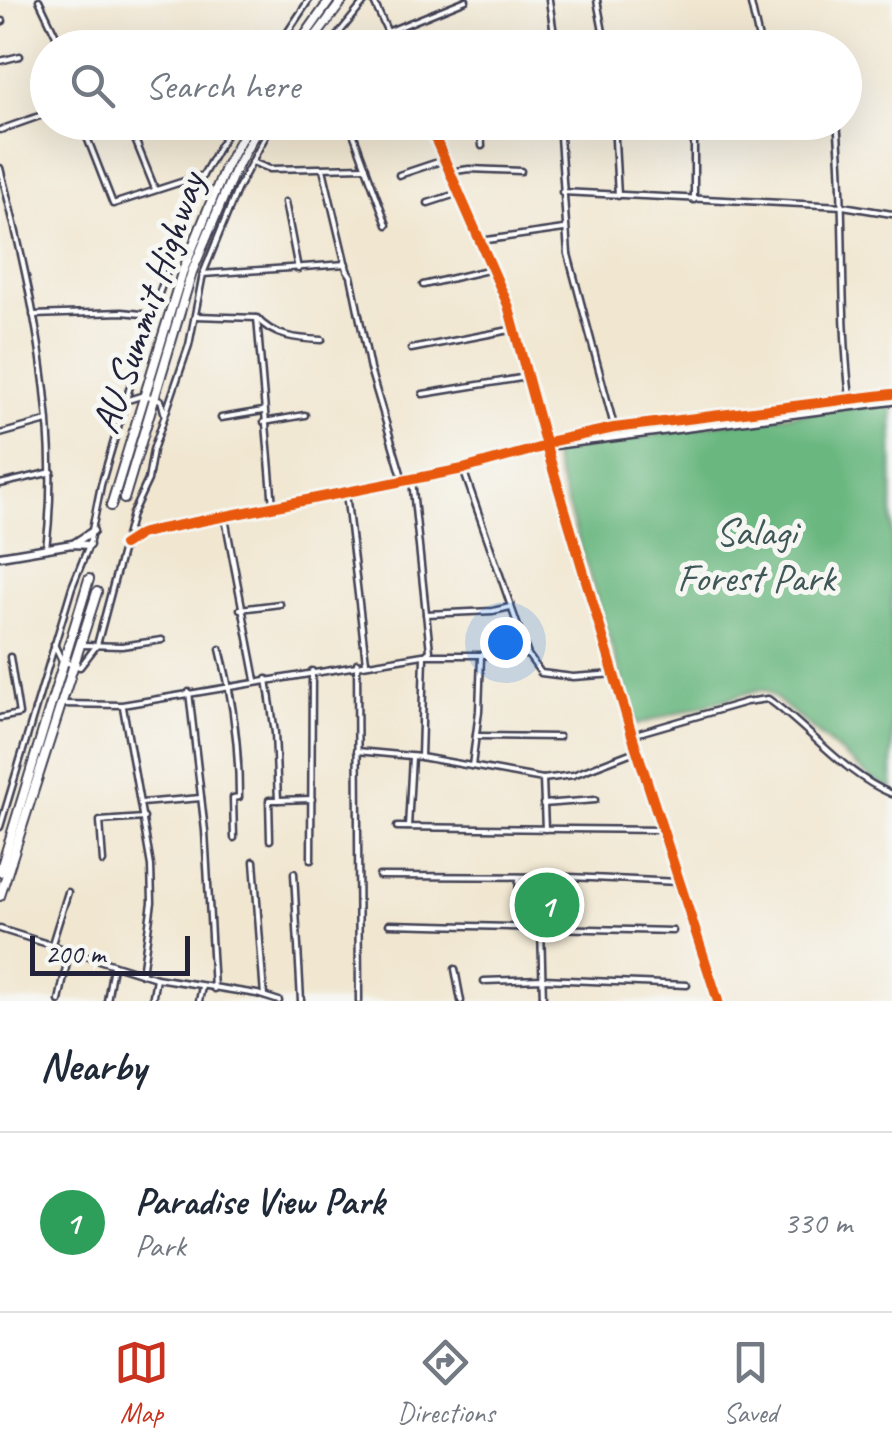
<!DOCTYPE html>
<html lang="en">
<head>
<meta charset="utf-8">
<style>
  :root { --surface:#fff; --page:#f2f2f3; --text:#1f2937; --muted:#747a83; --line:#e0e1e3; --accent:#c8321e }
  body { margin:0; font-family:Caveat,sans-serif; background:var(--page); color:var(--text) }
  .scale { position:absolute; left:30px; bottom:25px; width:160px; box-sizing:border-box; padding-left:10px; border:5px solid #22223b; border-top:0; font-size:28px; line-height:35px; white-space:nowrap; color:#22223b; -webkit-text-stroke:8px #f6f6f2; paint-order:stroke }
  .you { position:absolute; left:505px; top:642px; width:35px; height:35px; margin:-25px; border:8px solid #fff; border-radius:50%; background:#1a73e8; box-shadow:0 0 0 15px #1a73e833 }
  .badge { display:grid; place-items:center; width:65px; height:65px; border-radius:50%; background:var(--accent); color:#fff; font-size:32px; font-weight:700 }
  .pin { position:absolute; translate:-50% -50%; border:5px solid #fff; box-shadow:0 2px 10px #0006 }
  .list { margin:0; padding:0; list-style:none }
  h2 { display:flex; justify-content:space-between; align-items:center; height:130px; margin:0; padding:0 40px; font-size:42px }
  h2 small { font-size:32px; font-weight:400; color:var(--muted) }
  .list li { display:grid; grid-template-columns:65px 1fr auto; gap:30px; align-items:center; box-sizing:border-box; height:180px; padding:0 40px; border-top:2px solid var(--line) }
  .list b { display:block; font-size:38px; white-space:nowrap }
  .list p { margin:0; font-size:32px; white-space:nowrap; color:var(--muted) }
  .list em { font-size:32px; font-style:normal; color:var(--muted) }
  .icon { flex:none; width:55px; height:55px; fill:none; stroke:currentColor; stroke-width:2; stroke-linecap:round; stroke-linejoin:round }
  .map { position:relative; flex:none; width:892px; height:1001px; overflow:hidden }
  .search { position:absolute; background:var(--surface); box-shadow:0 10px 40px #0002; left:30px; right:30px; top:30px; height:110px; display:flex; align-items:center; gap:25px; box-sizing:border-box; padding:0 35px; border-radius:55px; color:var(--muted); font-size:38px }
  .sheet { height:310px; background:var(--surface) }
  nav { display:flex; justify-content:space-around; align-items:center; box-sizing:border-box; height:140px; border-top:2px solid var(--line); background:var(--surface); font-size:28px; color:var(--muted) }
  nav a { display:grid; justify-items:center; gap:5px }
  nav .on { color:var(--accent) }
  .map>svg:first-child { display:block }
</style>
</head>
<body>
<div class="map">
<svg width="892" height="1001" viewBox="0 0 892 1001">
  <rect width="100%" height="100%" fill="#f6f6f2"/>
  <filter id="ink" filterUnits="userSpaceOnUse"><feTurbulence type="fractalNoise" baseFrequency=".01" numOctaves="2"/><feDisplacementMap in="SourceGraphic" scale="20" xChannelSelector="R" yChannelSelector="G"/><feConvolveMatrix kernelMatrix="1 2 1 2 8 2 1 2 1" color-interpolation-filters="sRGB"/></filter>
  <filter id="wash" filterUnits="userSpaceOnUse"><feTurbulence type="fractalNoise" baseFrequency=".0048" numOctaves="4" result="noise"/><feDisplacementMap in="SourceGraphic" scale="40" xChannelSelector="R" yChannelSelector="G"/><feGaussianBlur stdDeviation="2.25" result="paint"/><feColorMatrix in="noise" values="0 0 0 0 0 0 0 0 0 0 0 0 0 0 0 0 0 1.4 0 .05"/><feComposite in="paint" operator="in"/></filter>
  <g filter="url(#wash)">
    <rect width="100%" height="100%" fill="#f1e7d1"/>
    <path fill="#84d697" stroke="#537c69" stroke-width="2.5" d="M527 884 566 885 565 926 527 925Z"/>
    <path fill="#6bb780" stroke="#466c5e" stroke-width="2.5" d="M892 402V789L873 780 767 691 758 690 636 725 551 453 717 424Z"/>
  </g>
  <g filter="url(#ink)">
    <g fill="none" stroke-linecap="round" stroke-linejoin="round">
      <g stroke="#414052" stroke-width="9">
        <g id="street">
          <path d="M39 0 62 48"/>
          <path d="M373 0 395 48"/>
          <path d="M549 0 556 48"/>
          <path d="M597 0 606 48"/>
          <path d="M750 0 761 48"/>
          <path d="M0 22 3 21"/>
          <path d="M387 32 466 0"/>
          <path d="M277 48 309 0"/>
          <path d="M327 48 366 0"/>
          <path d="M0 61 20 56"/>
          <path d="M81 122 113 204 203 175"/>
          <path d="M128 122 155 189"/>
          <path d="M349 122 387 225"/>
          <path d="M428 122 508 305 546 446 632 735 718 1001"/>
          <path d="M480 122 482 146"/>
          <path d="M559 122 568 254 614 426"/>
          <path d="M614 122 618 196"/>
          <path d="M837 122C846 214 839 306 850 398"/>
          <path d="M0 130 48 113"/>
          <path d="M252 162 270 169 366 167"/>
          <path d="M0 168C31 287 62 426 46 549"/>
          <path d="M323 169 347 270 351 276 370 369 403 480"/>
          <path d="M449 172 469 169 521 171"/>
          <path d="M399 175 444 160"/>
          <path d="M562 192 843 206 892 214"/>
          <path d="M694 200V139L700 122"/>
          <path d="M285 202 298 269"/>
          <path d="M428 203 459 193"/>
          <path d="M480 241 564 229"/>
          <path d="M203 274 346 264"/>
          <path d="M423 285 492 269"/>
          <path d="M33 315 122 312 151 315"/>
          <path d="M196 316 257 318C273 337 298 339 322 340"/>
          <path d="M257 318 273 506"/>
          <path d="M411 349 515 329"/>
          <path d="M423 394 527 377"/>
          <path d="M125 401 144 395 161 400 164 412"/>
          <path d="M221 418 263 411"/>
          <path d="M264 422 305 415"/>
          <path d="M0 434 47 421"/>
          <path d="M463 469 528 655 541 673 573 677 615 674"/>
          <path d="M412 480 430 651 424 656 421 757"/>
          <path d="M0 484 52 472"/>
          <path d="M346 493 366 662"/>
          <path d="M225 518 256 680"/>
          <path d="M240 609 280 604"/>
          <path d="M426 614 493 611 510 607"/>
          <path d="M54 644 62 661 80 667 97 645 132 514 148 480 153 450 189 345 203 274 237 190 273 122"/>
          <path d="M82 645 122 646 162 640"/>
          <path d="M220 649C233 698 239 746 239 797L233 798 234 838"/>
          <path d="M357 663 359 1001"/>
          <path d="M267 679 275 733 278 800H269L270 840"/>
          <path d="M189 692 205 831 214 989"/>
          <path d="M61 704 122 705 423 655H528"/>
          <path d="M123 707 151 866 152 902 142 974"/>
          <path d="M0 718 19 714 10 657"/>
          <path d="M632 735 746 702 768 699C811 729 842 773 892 794"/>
          <path d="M476 736 559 737"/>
          <path d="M357 751 421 757 543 779 573 775 638 750"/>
          <path d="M472 766 479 711 481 656"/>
          <path d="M543 779 545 829"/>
          <path d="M278 800 312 799"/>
          <path d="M141 803 201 798"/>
          <path d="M543 804 595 800"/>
          <path d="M0 827 72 587 89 545 101 485 151 315 203 175 233 122"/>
          <path d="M397 827 663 830"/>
          <path d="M408 827 412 757"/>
          <path d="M311 860 312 671"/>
          <path d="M254 861 264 996"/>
          <path d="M103 862 100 821 144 818"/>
          <path d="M294 873 301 1001"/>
          <path d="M379 876 569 877 679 882"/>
          <path d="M389 924 673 931"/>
          <path d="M517 927 519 877"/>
          <path d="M541 927 543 1001"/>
          <path d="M568 928 569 878"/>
          <path d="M0 929 156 978 257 994 279 1001"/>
          <path d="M51 947 68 892"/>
          <path d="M455 969 461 1001"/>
          <path d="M484 981 543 979 687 985"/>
          <path d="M59 1001 69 953"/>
          <path d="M107 1001 113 966"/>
          <path d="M152 1001 156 978"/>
          <path d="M199 1001 202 987"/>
        </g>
      </g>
      <g stroke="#414052" stroke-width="11">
        <g id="secondary">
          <path d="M547 446 892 401"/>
          <path d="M73 544 93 531"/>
          <path d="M123 545 140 534 156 530 463 469 546 446 553 441 614 428 892 394"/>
          <path d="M0 556 72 544 89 545"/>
        </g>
      </g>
      <g stroke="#414052" stroke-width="12">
        <g id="primary">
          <path d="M296 48 330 0"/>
          <path d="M307 48 343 0"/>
          <path d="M124 499 192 272 234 172 261 122"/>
          <path d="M111 506 182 273 225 168 250 122"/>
          <path d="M0 872 89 579"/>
          <path d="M0 896 97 592"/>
        </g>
      </g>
      <use href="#street" stroke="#fff" stroke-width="4"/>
      <use href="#secondary" stroke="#fff" stroke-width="6"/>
      <use href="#primary" stroke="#fff" stroke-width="8"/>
      <g stroke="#f6f6f2" stroke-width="16">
        <g id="cycleway">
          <path d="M428 122 508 305 546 446 632 735 718 1001"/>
          <path d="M123 545 140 534 156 530 463 469 546 446 553 441 614 428 892 394"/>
        </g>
      </g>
      <use href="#cycleway" stroke="#e8590c" stroke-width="10"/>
    </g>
  </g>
  <g text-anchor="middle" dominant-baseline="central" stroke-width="10" stroke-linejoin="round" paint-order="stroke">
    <g font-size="40" fill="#22223b" stroke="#f6f6f2">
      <text transform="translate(148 303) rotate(-71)">AU Summit Highway</text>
    </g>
    <g font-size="40" fill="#3f5857" stroke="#f6f6f2">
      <text x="756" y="532">Salagi<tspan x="756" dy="46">Forest Park</tspan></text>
    </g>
  </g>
</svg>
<div class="scale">200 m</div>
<div class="you"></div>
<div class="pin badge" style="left:547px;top:905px;background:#2e9e5b">1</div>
<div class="search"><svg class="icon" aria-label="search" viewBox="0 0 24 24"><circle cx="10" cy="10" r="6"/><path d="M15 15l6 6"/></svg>Search here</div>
</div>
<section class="sheet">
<h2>Nearby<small></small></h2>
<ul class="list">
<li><span class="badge" style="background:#2e9e5b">1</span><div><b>Paradise View Park</b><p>Park</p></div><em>330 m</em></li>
</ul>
</section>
<nav>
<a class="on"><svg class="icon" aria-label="map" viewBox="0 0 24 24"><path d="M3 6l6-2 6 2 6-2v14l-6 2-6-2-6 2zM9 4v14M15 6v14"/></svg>Map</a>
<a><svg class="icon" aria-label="directions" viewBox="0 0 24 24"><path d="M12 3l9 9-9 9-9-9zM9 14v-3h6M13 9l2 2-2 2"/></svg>Directions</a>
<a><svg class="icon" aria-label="saved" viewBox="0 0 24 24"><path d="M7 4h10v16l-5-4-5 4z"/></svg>Saved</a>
</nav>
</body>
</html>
